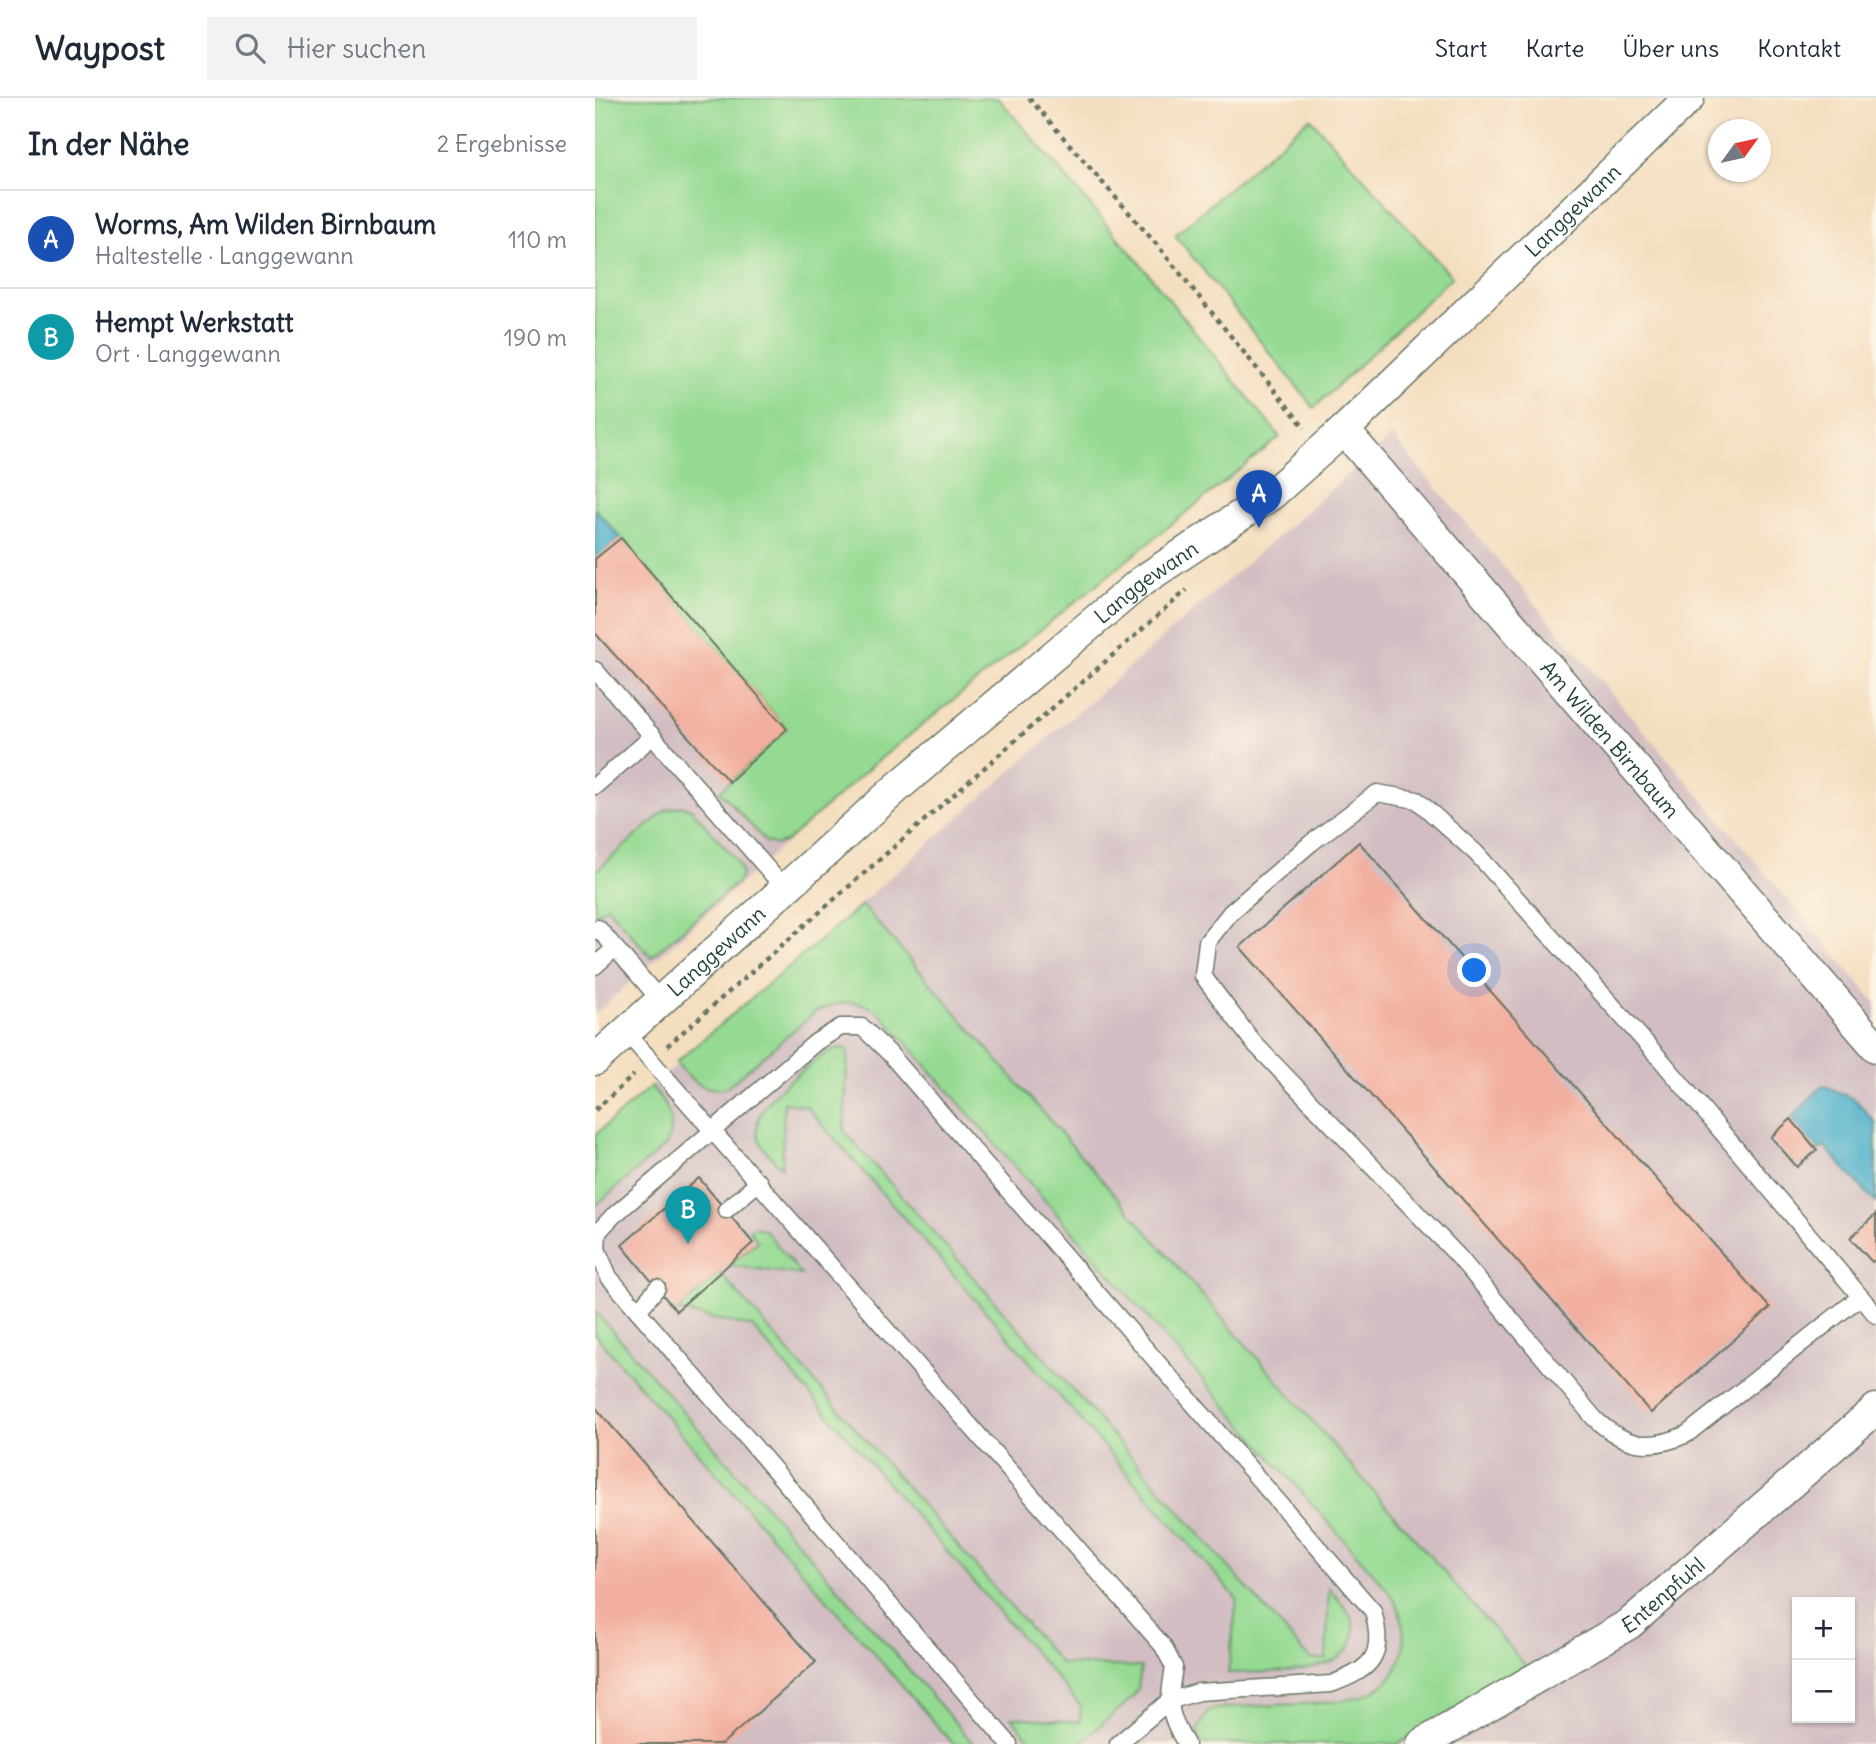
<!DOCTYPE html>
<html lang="de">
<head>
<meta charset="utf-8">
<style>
  :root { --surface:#fff; --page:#f2f2f3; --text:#1f2937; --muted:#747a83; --line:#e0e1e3; --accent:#2563eb }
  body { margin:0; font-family:Delius,sans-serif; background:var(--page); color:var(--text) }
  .controls { position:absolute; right:21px; bottom:21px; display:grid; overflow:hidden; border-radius:0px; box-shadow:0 2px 5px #0004 }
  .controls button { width:63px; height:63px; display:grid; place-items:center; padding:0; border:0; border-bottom:2px solid var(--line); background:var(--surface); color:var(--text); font:35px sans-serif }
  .compass { position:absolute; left:1113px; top:21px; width:63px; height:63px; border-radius:50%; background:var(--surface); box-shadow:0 2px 5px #0004; rotate:57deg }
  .you { position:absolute; left:880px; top:873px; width:24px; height:24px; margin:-18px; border:5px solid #fff; border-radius:50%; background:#1a73e8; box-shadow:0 0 0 10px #1a73e833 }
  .badge { display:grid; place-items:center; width:46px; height:46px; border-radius:50%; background:var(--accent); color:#fff; font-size:23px; font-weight:700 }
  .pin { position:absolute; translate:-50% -58px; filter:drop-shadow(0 2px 4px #0008) }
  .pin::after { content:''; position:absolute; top:37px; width:24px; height:21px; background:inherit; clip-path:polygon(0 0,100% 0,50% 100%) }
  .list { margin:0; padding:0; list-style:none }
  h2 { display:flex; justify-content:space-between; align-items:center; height:91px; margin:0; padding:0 28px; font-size:30px }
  h2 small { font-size:23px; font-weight:400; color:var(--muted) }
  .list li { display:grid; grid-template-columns:46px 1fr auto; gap:21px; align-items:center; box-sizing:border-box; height:98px; padding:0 28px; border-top:2px solid var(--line) }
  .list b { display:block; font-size:26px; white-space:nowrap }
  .list p { margin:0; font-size:23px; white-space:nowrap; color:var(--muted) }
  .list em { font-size:23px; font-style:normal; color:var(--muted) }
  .icon { flex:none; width:38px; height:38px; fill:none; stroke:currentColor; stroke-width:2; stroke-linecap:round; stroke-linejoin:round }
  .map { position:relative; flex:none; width:1281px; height:1646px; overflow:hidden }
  header { display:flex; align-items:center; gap:42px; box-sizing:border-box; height:98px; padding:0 35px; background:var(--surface); border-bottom:2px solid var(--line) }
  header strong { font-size:33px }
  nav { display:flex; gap:38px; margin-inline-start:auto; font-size:24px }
  .search { width:490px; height:63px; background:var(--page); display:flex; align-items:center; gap:18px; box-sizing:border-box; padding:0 24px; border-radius:0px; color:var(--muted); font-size:26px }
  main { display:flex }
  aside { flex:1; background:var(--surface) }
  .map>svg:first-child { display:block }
</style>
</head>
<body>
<header>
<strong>Waypost</strong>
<div class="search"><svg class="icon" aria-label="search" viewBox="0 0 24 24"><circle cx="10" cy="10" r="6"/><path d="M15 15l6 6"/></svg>Hier suchen</div>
<nav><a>Start</a><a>Karte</a><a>Über uns</a><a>Kontakt</a></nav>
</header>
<main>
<aside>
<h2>In der Nähe<small>2 Ergebnisse</small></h2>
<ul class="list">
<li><span class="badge" style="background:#1a4fb4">A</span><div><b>Worms, Am Wilden Birnbaum</b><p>Haltestelle · Langgewann</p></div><em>110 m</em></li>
<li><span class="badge" style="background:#0f9aa8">B</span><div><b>Hempt Werkstatt</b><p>Ort · Langgewann</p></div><em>190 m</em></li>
</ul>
</aside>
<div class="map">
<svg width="1281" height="1646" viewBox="0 0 1281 1646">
  <rect width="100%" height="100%" fill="#fcf5e5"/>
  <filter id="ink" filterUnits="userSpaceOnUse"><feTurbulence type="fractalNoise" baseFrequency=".0143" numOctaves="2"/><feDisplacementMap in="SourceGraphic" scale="14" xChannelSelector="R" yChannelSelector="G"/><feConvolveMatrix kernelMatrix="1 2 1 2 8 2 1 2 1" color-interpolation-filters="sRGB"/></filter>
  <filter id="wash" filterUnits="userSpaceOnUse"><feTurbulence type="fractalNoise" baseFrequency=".00686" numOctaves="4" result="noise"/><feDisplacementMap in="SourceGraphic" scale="28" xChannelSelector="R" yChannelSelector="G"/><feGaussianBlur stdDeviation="1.57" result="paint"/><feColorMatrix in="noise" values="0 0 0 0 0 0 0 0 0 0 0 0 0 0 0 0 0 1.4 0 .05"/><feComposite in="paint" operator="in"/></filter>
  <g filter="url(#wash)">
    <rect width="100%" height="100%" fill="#f4dec0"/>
    <g fill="#d2bec2" fill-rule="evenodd">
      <path d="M797 338 1281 905V1646H0V1039ZM1202 1504H1255V1620H1202Z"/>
      <path d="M0 347 280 665 0 916Z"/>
    </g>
    <g fill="#95da93" stroke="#5a8c64" stroke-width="2">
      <path d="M0 0H403L543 163 685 339 280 665 192 743 181 747 171 744 125 693 192 631 0 411Z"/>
      <path d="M715 20 857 179 719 310 580 137Z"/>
      <path d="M86 708 96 711 142 763 147 775 144 783 56 859 12 808 0 817V774L71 712Z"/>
      <path d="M267 807 931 1568 803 1646H607L602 1633 614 1612C654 1604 749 1611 779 1593 796 1583 805 1569 808 1550 811 1527 805 1509 791 1490L286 916C264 899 243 902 219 915L131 990C107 994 96 982 81 964Z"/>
      <path d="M245 950 253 952 249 1033 715 1561H731L734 1490C742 1501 756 1513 758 1526 769 1581 666 1573 633 1575L642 1501 211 1008 189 1005 187 1070C179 1062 168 1052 164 1041 150 1007 211 971 234 953Z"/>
      <path d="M56 988C71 1006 84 1023 71 1047L0 1108V1037Z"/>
      <path d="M160 1129 170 1132 206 1177 134 1167 163 1143 154 1132Z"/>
      <path d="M125 1175 466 1566 546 1569 543 1590 538 1599 489 1642 484 1646H439L416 1619 485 1624 486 1608 157 1229 82 1213Z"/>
      <path d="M0 1213 43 1262 379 1646H358L0 1237Z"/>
    </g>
    <g fill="#4aafca" stroke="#34767f" stroke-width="2">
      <path d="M0 411 26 440 0 461Z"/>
      <path d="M1228 987 1261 1002 1281 1025V1105L1230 1049 1222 1052 1196 1021Z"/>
    </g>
    <g id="blocks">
      <g fill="#f2af9f">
        <path d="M26 440 192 631 134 684 0 535V461Z"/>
        <path d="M764 744 1175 1210 1056 1315 645 849Z"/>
        <path d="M1196 1021 1222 1052 1202 1069 1176 1039Z"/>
        <path d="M104 1080 158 1145 81 1213 27 1147Z"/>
        <path d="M1281 1116V1161L1277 1164 1255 1140Z"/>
        <path d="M0 1309 221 1564 127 1646H0Z"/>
      </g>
    </g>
  </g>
  <g filter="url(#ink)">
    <use href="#blocks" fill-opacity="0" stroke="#6a7565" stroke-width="2"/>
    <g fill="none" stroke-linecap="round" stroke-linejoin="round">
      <g stroke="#6a7565" stroke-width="19">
        <g id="service">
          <path d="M0 572 190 791"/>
          <path d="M0 688 58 638"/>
          <path d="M0 833 3 830 66 903"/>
          <path d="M0 868 20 850"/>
          <path d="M31 934 568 1548 579 1569C573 1604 572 1615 591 1646"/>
          <path d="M131 1112 164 1084"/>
          <path d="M1265 1199 1092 1336C1055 1353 1030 1349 1000 1321L863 1158 658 944 608 878 612 844 636 814 716 745 782 695 822 702 881 755 1067 963 1281 1217"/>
          <path d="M43 1213 62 1190"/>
          <path d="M414 1646 14 1179 2 1151 3 1134 17 1119 221 944 246 929H267L294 955 778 1513C790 1557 778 1571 736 1586L603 1594 574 1603 523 1646"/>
        </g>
      </g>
      <g stroke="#6a7565" stroke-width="33">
        <g id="minor">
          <path id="s1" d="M749 332 1281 949"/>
          <path id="s2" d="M0 962 305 687 547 483 676 397 749 332 1094 0"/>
          <path id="s3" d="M827 1646 1034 1526 1281 1311"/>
        </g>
      </g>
      <g stroke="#6a7565" stroke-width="4.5" stroke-dasharray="5 5" stroke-linecap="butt">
        <path d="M434 0 563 148 710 330"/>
        <path d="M72 948 592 492"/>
        <path d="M0 1012 39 977"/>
      </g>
      <use href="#service" stroke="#fff" stroke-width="16"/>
      <use href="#minor" stroke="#fff" stroke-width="30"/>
    </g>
  </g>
  <g text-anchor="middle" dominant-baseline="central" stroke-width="5" stroke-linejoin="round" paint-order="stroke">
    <g font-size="21" fill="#1f3d34" stroke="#fcf5e5">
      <text stroke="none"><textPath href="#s2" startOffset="1297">Langgewann</textPath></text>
      <text stroke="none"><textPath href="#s2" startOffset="730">Langgewann</textPath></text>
      <text stroke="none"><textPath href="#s1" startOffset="408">Am Wilden Birnbaum</textPath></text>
      <text stroke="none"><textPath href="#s2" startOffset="163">Langgewann</textPath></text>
      <text stroke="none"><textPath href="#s3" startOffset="284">Entenpfuhl</textPath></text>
    </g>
  </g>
</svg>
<div class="controls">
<button>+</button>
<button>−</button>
</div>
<svg class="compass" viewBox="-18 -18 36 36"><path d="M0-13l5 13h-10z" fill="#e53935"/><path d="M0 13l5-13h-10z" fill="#747a83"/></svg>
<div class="you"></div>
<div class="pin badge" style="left:664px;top:430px;background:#1a4fb4">A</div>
<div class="pin badge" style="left:93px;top:1146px;background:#0f9aa8">B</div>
</div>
</main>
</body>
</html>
